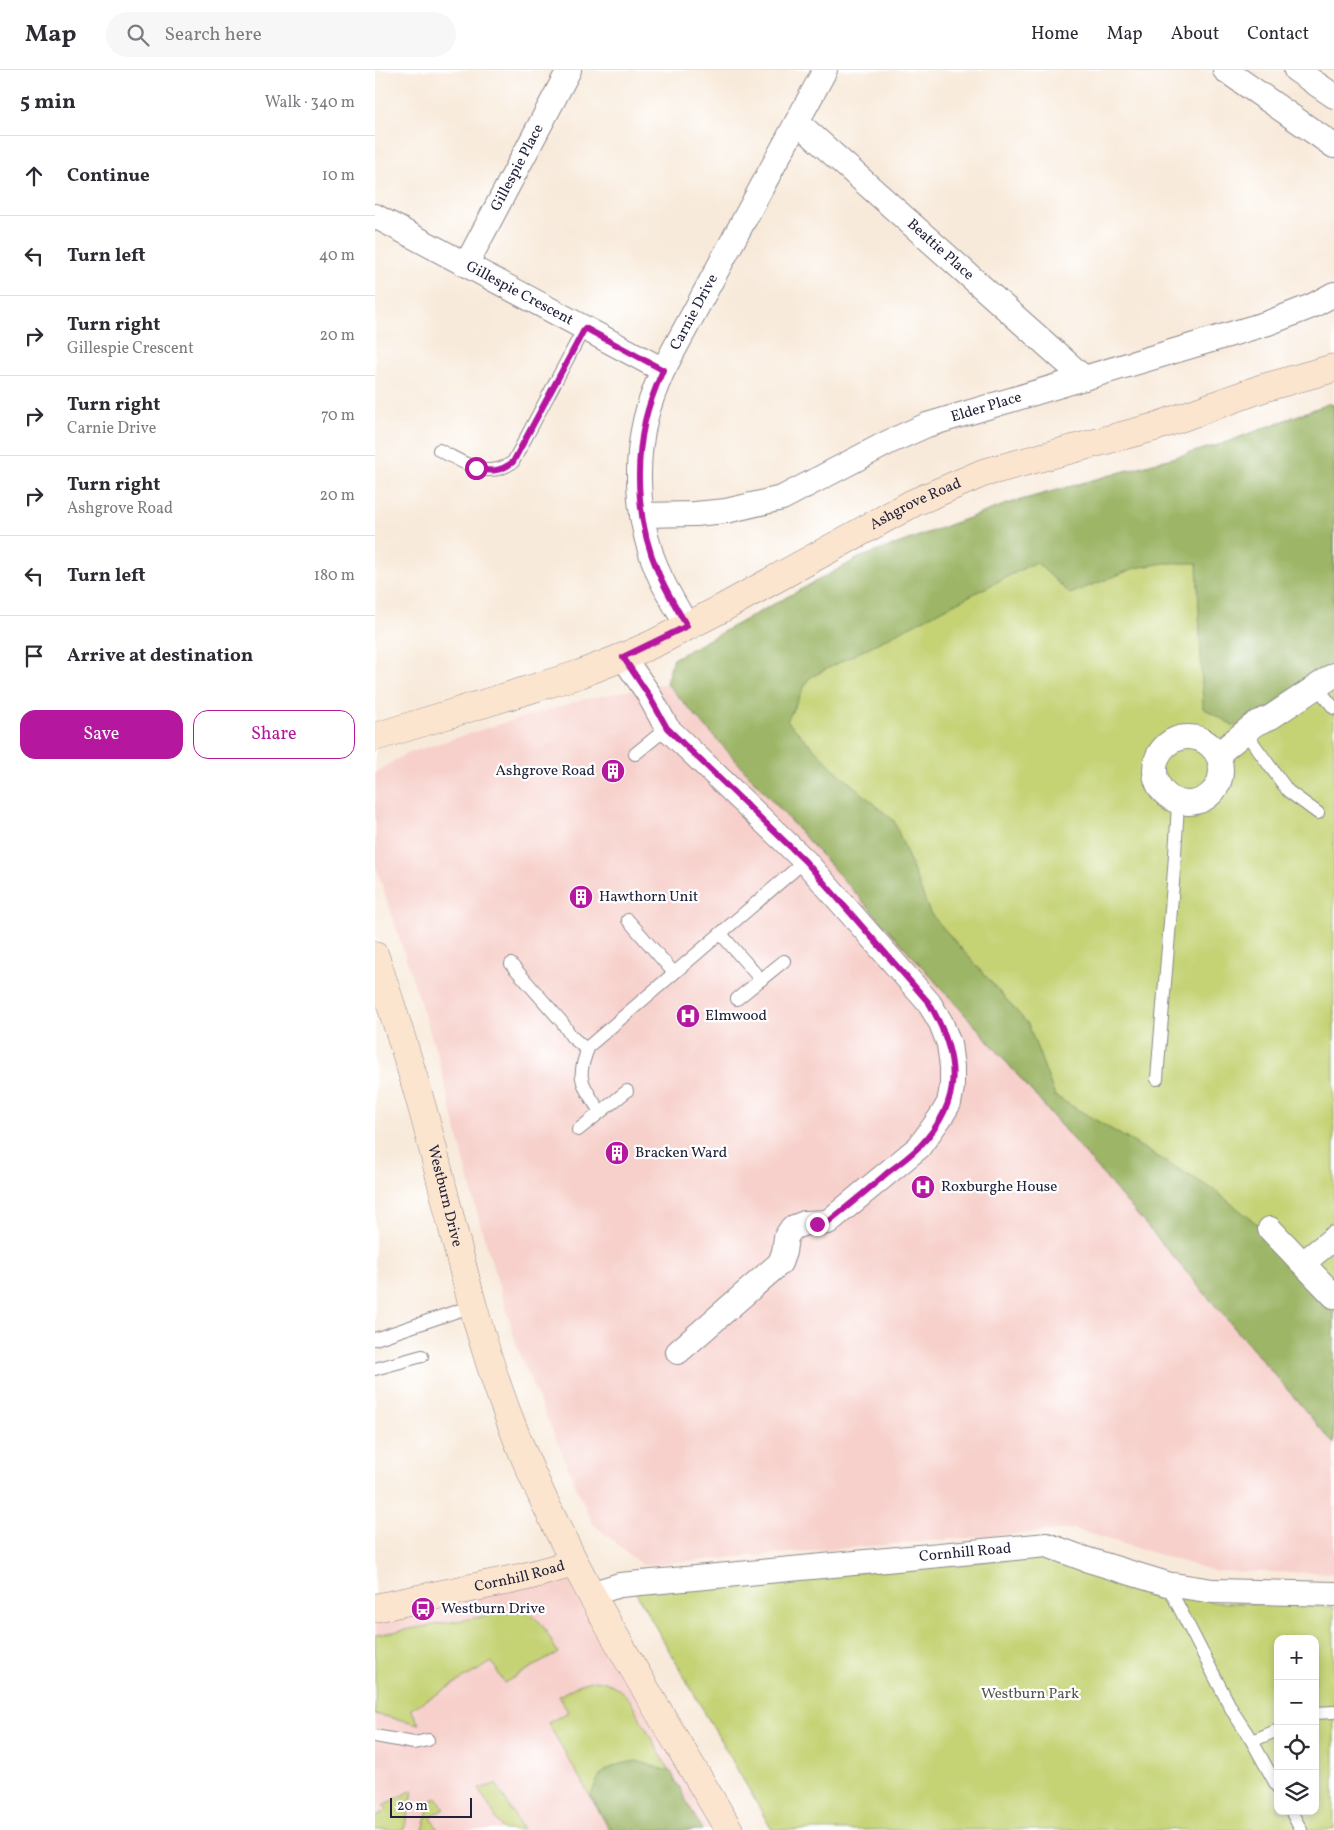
<!DOCTYPE html>
<html lang="en">
<head>
<meta charset="utf-8">
<style>
  :root { --surface:#fff; --page:#f7f7f7; --text:#2b2b33; --muted:#7c7c81; --line:#e1e1e2; --accent:#b5179e }
  body { margin:0; font-family:Vollkorn,serif; background:var(--page); color:var(--text) }
  .controls { position:absolute; right:15px; bottom:15px; display:grid; overflow:hidden; border-radius:10px; box-shadow:0 2px 8px #0003 }
  .controls button { width:45px; height:45px; display:grid; place-items:center; padding:0; border:0; border-bottom:1px solid var(--line); background:var(--surface); color:var(--text); font:25px sans-serif }
  .scale { position:absolute; left:15px; bottom:12px; width:82px; box-sizing:border-box; padding-left:5px; border:2px solid #22223b; border-top:0; font-size:14px; line-height:18px; white-space:nowrap; color:#22223b; -webkit-text-stroke:4px #fff; paint-order:stroke }
  .stop { position:absolute; width:15px; height:15px; margin:-11px; border:4px solid #b5179e; border-radius:50%; background:#fff }
  .stop.end { background:#b5179e; border-color:#fff; box-shadow:0 1px 5px #0008 }
  .list { margin:0; padding:0; list-style:none }
  h2 { display:flex; justify-content:space-between; align-items:center; height:65px; margin:0; padding:0 20px; font-size:21px }
  h2 small { font-size:16px; font-weight:400; color:var(--muted) }
  .list li { display:grid; grid-template-columns:32px 1fr auto; gap:15px; align-items:center; box-sizing:border-box; height:80px; padding:0 20px; border-top:1px solid var(--line) }
  .list b { display:block; font-size:19px; white-space:nowrap }
  .list p { margin:0; font-size:16px; white-space:nowrap; color:var(--muted) }
  .list em { font-size:16px; font-style:normal; color:var(--muted) }
  .actions { display:flex; gap:10px; padding:15px 20px }
  .actions a { flex:1; padding:11px 0; border:1px solid var(--accent); border-radius:15px; text-align:center; font-size:18px; color:var(--accent) }
  .actions .main { background:var(--accent); color:#fff }
  .icon { flex:none; width:28px; height:28px; fill:none; stroke:currentColor; stroke-width:2; stroke-linecap:round; stroke-linejoin:round }
  .map { position:relative; flex:none; width:959px; height:1760px; overflow:hidden }
  header { display:flex; align-items:center; gap:30px; box-sizing:border-box; height:70px; padding:0 25px; background:var(--surface); border-bottom:1px solid var(--line) }
  header strong { font-size:24px }
  nav { display:flex; gap:28px; margin-inline-start:auto; font-size:18px }
  .search { width:350px; height:45px; background:var(--page); display:flex; align-items:center; gap:12px; box-sizing:border-box; padding:0 18px; border-radius:28px; color:var(--muted); font-size:19px }
  main { display:flex }
  aside { flex:1; background:var(--surface) }
  .map>svg:first-child { display:block }
</style>
</head>
<body>
<header>
<strong>Map</strong>
<div class="search"><svg class="icon" aria-label="search" viewBox="0 0 24 24"><circle cx="10" cy="10" r="6"/><path d="M15 15l6 6"/></svg>Search here</div>
<nav><a>Home</a><a>Map</a><a>About</a><a>Contact</a></nav>
</header>
<main>
<aside>
<h2>5 min<small>Walk · 340 m</small></h2>
<ul class="list">
<li><svg class="icon" aria-label="ahead" viewBox="0 0 24 24"><path d="M12 20V5M6 11l6-6 6 6"/></svg><div><b>Continue</b></div><em>10 m</em></li>
<li><svg class="icon" aria-label="left" viewBox="0 0 24 24"><path d="M17 20v-9H6M10 6l-5 5 5 5"/></svg><div><b>Turn left</b></div><em>40 m</em></li>
<li><svg class="icon" aria-label="right" viewBox="0 0 24 24"><path d="M7 20v-9h11M14 6l5 5-5 5"/></svg><div><b>Turn right</b><p>Gillespie Crescent</p></div><em>20 m</em></li>
<li><svg class="icon" aria-label="right" viewBox="0 0 24 24"><path d="M7 20v-9h11M14 6l5 5-5 5"/></svg><div><b>Turn right</b><p>Carnie Drive</p></div><em>70 m</em></li>
<li><svg class="icon" aria-label="right" viewBox="0 0 24 24"><path d="M7 20v-9h11M14 6l5 5-5 5"/></svg><div><b>Turn right</b><p>Ashgrove Road</p></div><em>20 m</em></li>
<li><svg class="icon" aria-label="left" viewBox="0 0 24 24"><path d="M17 20v-9H6M10 6l-5 5 5 5"/></svg><div><b>Turn left</b></div><em>180 m</em></li>
<li><svg class="icon" aria-label="arrive" viewBox="0 0 24 24"><path d="M6 21V4h12l-3 4 3 4H6"/></svg><div><b>Arrive at destination</b></div></li>
</ul>
<div class="actions"><a class="main">Save</a><a>Share</a></div>
</aside>
<div class="map">
<svg width="959" height="1760" viewBox="0 0 959 1760">
  <rect width="100%" height="100%" fill="#fff"/>
  <filter id="ink" filterUnits="userSpaceOnUse"><feTurbulence type="fractalNoise" baseFrequency=".02" numOctaves="2"/><feDisplacementMap in="SourceGraphic" scale="10" xChannelSelector="R" yChannelSelector="G"/><feConvolveMatrix kernelMatrix="1 2 1 2 8 2 1 2 1" color-interpolation-filters="sRGB"/></filter>
  <filter id="wash" filterUnits="userSpaceOnUse"><feTurbulence type="fractalNoise" baseFrequency=".0096" numOctaves="4" result="noise"/><feDisplacementMap in="SourceGraphic" scale="20" xChannelSelector="R" yChannelSelector="G"/><feGaussianBlur stdDeviation="1.12" result="paint"/><feColorMatrix in="noise" values="0 0 0 0 0 0 0 0 0 0 0 0 0 0 0 0 0 1.4 0 .05"/><feComposite in="paint" operator="in"/></filter>
  <g filter="url(#wash)">
    <rect width="100%" height="100%" fill="#f8eada"/>
    <g fill="#f7d0cb">
      <path d="M291 613 604 960 959 1374V1503L838 1501 699 1459 267 1495 217 1453 145 1286 104 1150 63 987 0 793V703L30 684 112 658 207 630Z"/>
      <path d="M199 1493 354 1760H0V1538Z"/>
    </g>
    <g fill="#c5d375" stroke="#747a58" fill-rule="evenodd">
      <path d="M953 334H959V1374L604 960 395 728 298 589 484 488 632 434 847 374Z"/>
      <path d="M668 1486 838 1532 959 1537V1760H397L260 1521ZM903 1569H940V1741H903Z"/>
      <path d="M146 1540C168 1548 171 1563 183 1583L129 1613 117 1592 36 1639 44 1654 0 1644V1565Z"/>
      <path d="M219 1610C235 1611 244 1618 255 1630L327 1760H233L234 1759 226 1745 173 1653 193 1642 184 1626 205 1614Z"/>
      <path d="M121 1714 148 1760H128L104 1719Z"/>
      <path d="M37 1720 38 1722 29 1760H0V1747L12 1740 9 1735Z"/>
      <path d="M63 1728 69 1739 56 1747 63 1760H48L57 1730Z"/>
    </g>
    <g fill="#9cb566" stroke="#5f6c50">
      <path d="M953 334H959V605L870 662 828 638 822 493H790L760 498 695 524 661 492 434 608 412 651 458 698 519 751 555 843 653 954 680 1026 839 1120 891 1161 959 1230V1374L604 960 291 613 298 589 484 488 632 434 847 374Z"/>
      <path d="M262 1691 296 1702 327 1760H237L216 1727C223 1699 235 1695 262 1691Z"/>
    </g>
  </g>
  <g filter="url(#ink)">
    <g fill="none" stroke-linecap="round" stroke-linejoin="round">
      <g stroke="#8d868a" stroke-width="14">
        <g id="lane">
          <path d="M64 380C89 392 111 411 138 392L209 258"/>
          <path d="M942 617 959 638"/>
          <path d="M870 662 913 721 943 743"/>
          <path d="M260 684 292 658"/>
          <path d="M253 850 299 903"/>
          <path d="M346 864 386 910"/>
          <path d="M136 894 187 952 196 966 212 980"/>
          <path d="M362 929 409 891"/>
          <path d="M782 1009C789 916 799 824 803 731"/>
          <path d="M225 1042C207 1013 200 1010 214 976L430 791"/>
          <path d="M203 1060 252 1021"/>
          <path d="M0 1269 97 1236"/>
          <path d="M0 1299 47 1286"/>
          <path d="M792 1514 858 1642 877 1671 903 1718"/>
          <path d="M940 1643 959 1642"/>
          <path d="M0 1666 39 1673 53 1670"/>
          <path d="M877 1671 903 1660"/>
          <path d="M916 1741 926 1760"/>
        </g>
      </g>
      <g stroke="#8d868a" stroke-width="26">
        <g id="street">
          <path d="M850 0 959 76"/>
          <path d="M921 0 959 26"/>
          <path id="s1" d="M422 52 709 308"/>
          <path id="s2" d="M0 146 288 300"/>
          <path id="s3" d="M91 195 194 0"/>
          <path id="s4" d="M267 445 320 444 351 441 407 428 514 372 552 355 893 253 937 236 959 224"/>
          <path id="s5" d="M312 556C302 538 291 521 283 502 263 456 259 399 270 351 274 333 281 316 288 300L450 0"/>
          <path d="M248 587 273 623 292 658 430 791 554 933 566 953 574 974 577 997V1017L574 1033 567 1045 544 1077 453 1152 430 1153 417 1158 411 1167 409 1182 405 1193 303 1282"/>
          <circle cx="813" cy="700" r="33"/>
          <path d="M843 684 880 654 896 647 959 605"/>
          <path d="M895 1159 959 1226"/>
          <path d="M928 1193 959 1168"/>
          <path id="s6" d="M215 1524 245 1515 672 1475 710 1489 792 1514 838 1521 959 1524"/>
        </g>
      </g>
      <g stroke="#8d868a" stroke-width="29">
        <g id="secondary">
          <path id="s7" d="M0 667 205 604 248 587 280 573 344 540 538 433 608 403 780 357 888 318 959 298"/>
          <path id="s8" d="M0 886C17 938 34 989 48 1041 75 1141 95 1243 131 1340 186 1489 274 1623 354 1760"/>
          <path id="s9" d="M0 1538 149 1507 199 1493"/>
        </g>
      </g>
      <use href="#lane" stroke="#fff" stroke-width="12"/>
      <use href="#street" stroke="#fff" stroke-width="24"/>
      <use href="#secondary" stroke="#fce5cf" stroke-width="28"/>
    </g>
  </g>
  <g fill="none" stroke-linecap="round" stroke-linejoin="round" filter="url(#ink)">
    <path stroke="#b5179e" stroke-width="6" d="M101 398C116 402 125 402 138 392L210 258 288 300C281 316 274 333 270 351 259 400 263 456 283 502 291 521 302 539 312 556L248 587 273 624 292 658 430 791 554 933C585 986 589 1030 545 1076 535 1086 523 1095 512 1103 493 1120 473 1136 453 1152L442 1154"/>
  </g>
  <defs>
    <g id="building-disc" transform="scale(1.25)"><circle r="9.5" fill="#b5179e" stroke="#fff"/><path d="M-4-6H4V6H1V3H-1V6H-4ZM-2.5-4.3h1.7v1.8h-1.7ZM.8-4.3h1.7v1.8H.8ZM-2.5-1h1.7V.8h-1.7ZM.8-1h1.7V.8H.8Z" fill="#fff"/></g>
    <g id="hospital-disc" transform="scale(1.25)"><circle r="9.5" fill="#b5179e" stroke="#fff"/><path d="M-5-5h3v3.5h4V-5h3V5h-3V1.5h-4V5h-3Z" fill="#fff"/></g>
    <g id="bus-disc" transform="scale(1.25)"><circle r="9.5" fill="#b5179e" stroke="#fff"/><path d="M-5-6H5V4H4V6H2V4H-2V6H-4V4H-5ZM-3.5-4V0h7V-4ZM-3.5 1.2v1.5H-2V1.2ZM2 1.2v1.5H3.5V1.2Z" fill="#fff"/></g>
  </defs>
  <g fill-rule="evenodd">
    <use href="#building-disc" x="238" y="701"/>
    <use href="#building-disc" x="206" y="827"/>
    <use href="#hospital-disc" x="313" y="946"/>
    <use href="#building-disc" x="242" y="1083"/>
    <use href="#hospital-disc" x="548" y="1117"/>
    <use href="#bus-disc" x="48" y="1539"/>
  </g>
  <g text-anchor="middle" dominant-baseline="central" stroke-width="4.5" stroke-linejoin="round" paint-order="stroke">
    <g font-size="15" fill="#22223b" stroke="#fff">
      <text stroke="none"><textPath href="#s3" startOffset="110">Gillespie Place</textPath></text>
      <text stroke="none"><textPath href="#s1" startOffset="192">Beattie Place</textPath></text>
      <text stroke="none"><textPath href="#s2" startOffset="164">Gillespie Crescent</textPath></text>
      <text stroke="none"><textPath href="#s5" startOffset="335">Carnie Drive</textPath></text>
      <text stroke="none"><textPath href="#s4" startOffset="366">Elder Place</textPath></text>
      <text stroke="none"><textPath href="#s7" startOffset="591">Ashgrove Road</textPath></text>
      <text stroke="none"><textPath href="#s8" startOffset="250">Westburn Drive</textPath></text>
      <text stroke="none"><textPath href="#s6" startOffset="378">Cornhill Road</textPath></text>
      <text stroke="none"><textPath href="#s9" startOffset="148">Cornhill Road</textPath></text>
    </g>
    <g font-size="15" fill="#22223b" stroke="#fff" text-anchor="start">
      <text x="220" y="701" text-anchor="end">Ashgrove Road</text>
      <text x="224" y="827">Hawthorn Unit</text>
      <text x="330" y="946">Elmwood</text>
      <text x="260" y="1083">Bracken Ward</text>
      <text x="566" y="1117">Roxburghe House</text>
      <text x="66" y="1539">Westburn Drive</text>
    </g>
    <g font-size="15" fill="#53574c" stroke="#fff">
      <text x="655" y="1624">Westburn Park</text>
    </g>
  </g>
</svg>
<div class="controls">
<button>+</button>
<button>−</button>
<button><svg class="icon" aria-label="locate" viewBox="0 0 24 24"><circle cx="12" cy="12" r="6"/><path d="M12 2v4M12 18v4M2 12h4M18 12h4"/></svg></button>
<button><svg class="icon" aria-label="layers" viewBox="0 0 24 24"><path d="M12 4l9 5-9 5-9-5zM3 14l9 5 9-5"/></svg></button>
</div>
<div class="scale">20 m</div>
<div class="stop" style="left:101px;top:398px"></div>
<div class="stop end" style="left:442px;top:1154px"></div>
</div>
</main>
</body>
</html>
